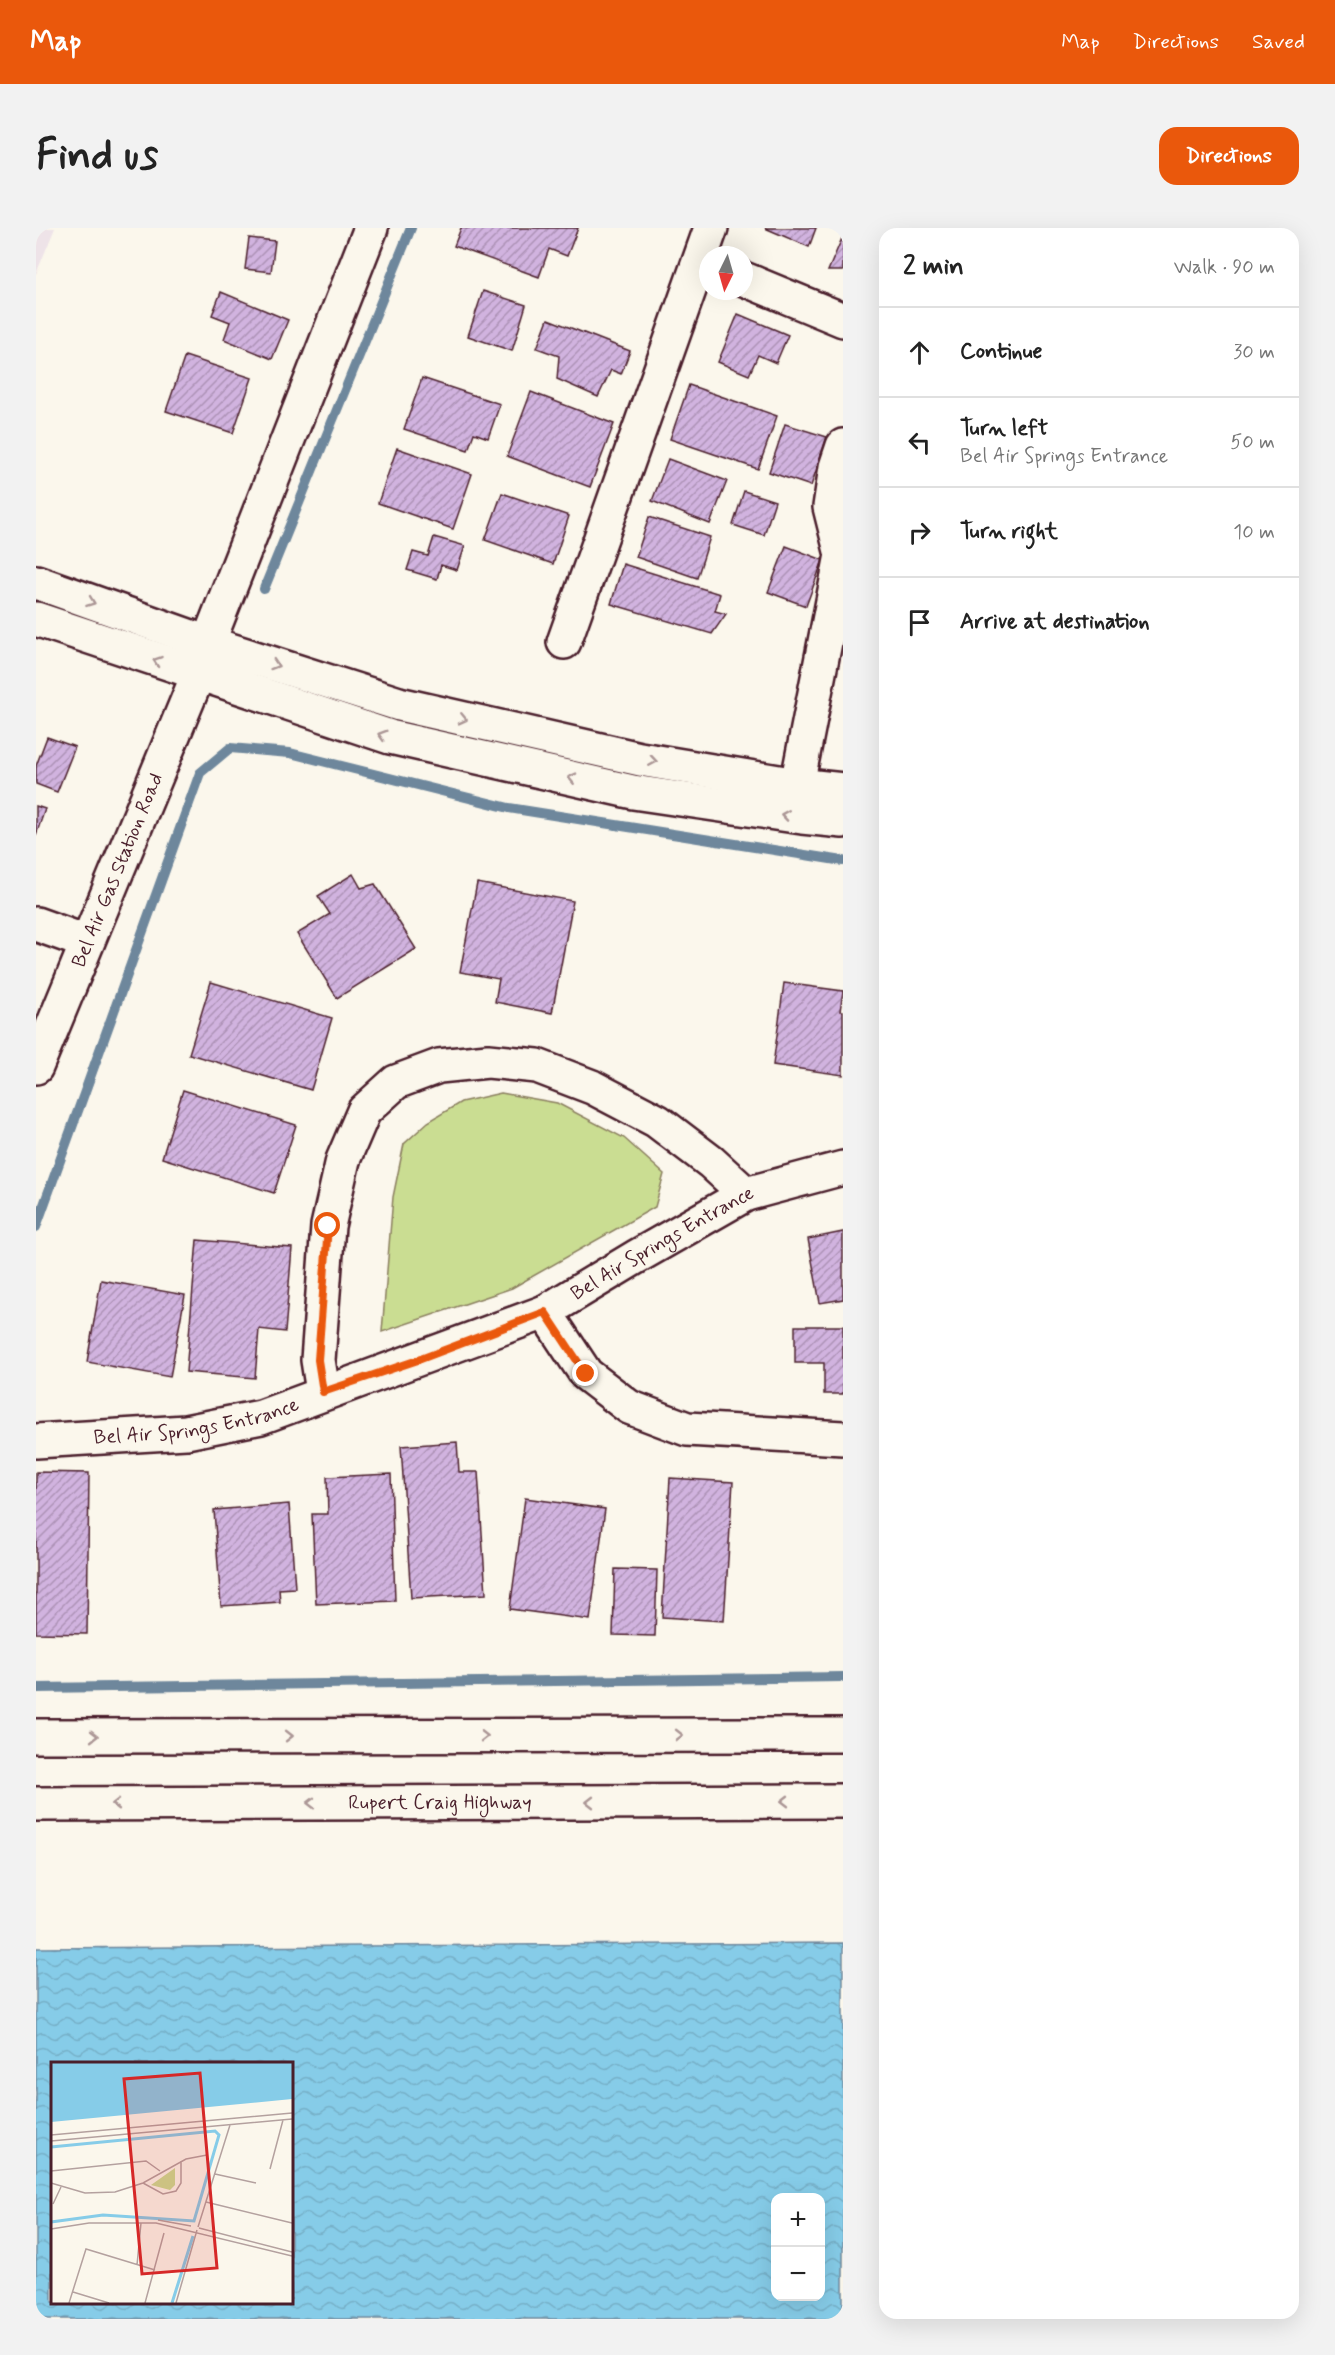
<!DOCTYPE html>
<html lang="en">
<head>
<meta charset="utf-8">
<style>
  :root { --surface:#fff; --page:#f2f2f2; --text:#222; --muted:#767676; --line:#e0e0e0; --accent:#ea580c }
  body { margin:0; font-family:Mynerve,sans-serif; background:var(--page); color:var(--text) }
  .controls { position:absolute; right:18px; bottom:18px; display:grid; overflow:hidden; border-radius:12px; box-shadow:0 6px 24px #0002 }
  .controls button { width:54px; height:54px; display:grid; place-items:center; padding:0; border:0; border-bottom:2px solid var(--line); background:var(--surface); color:var(--text); font:30px sans-serif }
  .compass { position:absolute; left:663px; top:18px; width:54px; height:54px; border-radius:50%; background:var(--surface); box-shadow:0 6px 24px #0002; rotate:185deg }
  .stop { position:absolute; width:18px; height:18px; margin:-14px; border:4px solid #ea580c; border-radius:50%; background:#fff }
  .stop.end { background:#ea580c; border-color:#fff; box-shadow:0 2px 6px #0008 }
  .list { margin:0; padding:0; list-style:none }
  h2 { display:flex; justify-content:space-between; align-items:center; height:78px; margin:0; padding:0 24px; font-size:26px }
  h2 small { font-size:20px; font-weight:400; color:var(--muted) }
  .list li { display:grid; grid-template-columns:39px 1fr auto; gap:18px; align-items:center; box-sizing:border-box; height:90px; padding:0 24px; border-top:2px solid var(--line) }
  .list b { display:block; font-size:22px; white-space:nowrap }
  .list p { margin:0; font-size:20px; white-space:nowrap; color:var(--muted) }
  .list em { font-size:20px; font-style:normal; color:var(--muted) }
  .icon { flex:none; width:33px; height:33px; fill:none; stroke:currentColor; stroke-width:2; stroke-linecap:round; stroke-linejoin:round }
  .map { position:relative; flex:none; width:807px; height:2091px; overflow:hidden; border-radius:18px }
  header { display:flex; align-items:center; gap:36px; box-sizing:border-box; height:84px; padding:0 30px; background:var(--accent); color:#fff }
  header strong { font-size:28px }
  nav { display:flex; gap:33px; margin-inline-start:auto; font-size:21px }
  .intro { display:flex; align-items:center; justify-content:space-between; box-sizing:border-box; height:144px; padding:0 36px }
  h1 { margin:0; font-size:42px }
  .button { padding:15px 27px; border-radius:18px; background:var(--accent); color:#fff; font-size:21px; font-weight:700 }
  main { display:flex; gap:36px; padding:0 36px }
  aside { flex:1; background:var(--surface); border-radius:18px; box-shadow:0 6px 24px #0002 }
  .map>svg:first-child { display:block }
</style>
</head>
<body>
<header>
<strong>Map</strong>
<nav><a>Map</a><a>Directions</a><a>Saved</a></nav>
</header>
<div class="intro"><h1>Find us</h1><a class="button">Directions</a></div>
<main>
<div class="map">
<svg width="807" height="2091" viewBox="0 0 807 2091">
  <defs>
    <pattern id="water-waves" width="16" height="10" patternUnits="userSpaceOnUse" patternTransform="scale(1.5)"><rect width="16" height="10" fill="#86cce8"/><path d="M0 5q4-4 8 0t8 0" fill="none" stroke="#75afc7"/></pattern>
    <pattern id="building-hatch" width="6" height="6" patternUnits="userSpaceOnUse" patternTransform="scale(1.5)"><rect width="6" height="6" fill="#d1b3df"/><path d="M-1 1l2-2M0 6l6-6M5 7l2-2" fill="none" stroke="#ac91b5"/></pattern>
  </defs>
  <rect width="100%" height="100%" fill="#fbf7ec"/>
  <filter id="ink" filterUnits="userSpaceOnUse"><feTurbulence type="fractalNoise" baseFrequency=".0167" numOctaves="2"/><feDisplacementMap in="SourceGraphic" scale="12" xChannelSelector="R" yChannelSelector="G"/><feConvolveMatrix kernelMatrix="1 2 1 2 8 2 1 2 1" color-interpolation-filters="sRGB"/></filter>
  <g filter="url(#ink)">
    <path fill="#eee3e8" d="M0 0H19L0 46Z"/>
    <path fill="#cadd92" stroke="#8a7e5e" stroke-width="1.5" d="M465 865 521 875 588 910 628 946 619 979 476 1060 346 1104 357 969 368 916 392 894 425 874Z"/>
    <path fill="url(#water-waves)" stroke="#6e879c" stroke-width="1.5" fill-rule="evenodd" d="M807 1715V2091H0V1720ZM16 1836H255V2074H16ZM740 1970H784V2068H740Z"/>
    <g fill="none" stroke-linecap="round" stroke-linejoin="round">
      <g stroke="#6e879c" stroke-width="10">
        <path d="M228 361 375 0"/>
        <path d="M0 999 164 545 194 520 254 525 473 580 807 633"/>
        <path d="M0 1460 807 1449"/>
      </g>
    </g>
    <g fill="url(#building-hatch)" stroke="#4a1f2b" stroke-width="1.5">
      <path d="M425 0H542L531 28 513 21 503 49 418 18Z"/>
      <path d="M729 0H780L773 19Z"/>
      <path d="M807 8V43H792Z"/>
      <path d="M213 10 239 13 235 44 209 41Z"/>
      <path d="M447 63 490 77 476 123 432 108Z"/>
      <path d="M185 64 252 92 236 131 188 111 194 94 176 87Z"/>
      <path d="M702 86 752 107 740 135 722 127 713 147 682 134Z"/>
      <path d="M512 91 594 123 585 146 575 142 562 169 521 151 523 128 501 120Z"/>
      <path d="M149 128 216 150 197 205 130 183Z"/>
      <path d="M386 150 464 176 452 210 438 205 432 222 368 201Z"/>
      <path d="M653 157 741 188 722 241 634 211Z"/>
      <path d="M495 164 578 196 554 259 471 228Z"/>
      <path d="M749 196 791 209 775 258 733 244Z"/>
      <path d="M361 220 436 246 417 301 342 275Z"/>
      <path d="M632 231 691 253 674 296 616 273Z"/>
      <path d="M708 263 739 273 728 307 697 297Z"/>
      <path d="M466 265 533 288 517 336 449 312Z"/>
      <path d="M613 289 674 309 661 350 600 329Z"/>
      <path d="M398 309 429 318 421 342 405 337 401 351 371 342 377 324 392 328Z"/>
      <path d="M750 318 787 332 770 378 732 364Z"/>
      <path d="M587 336 684 366 679 383 690 386 676 406 575 376Z"/>
      <path d="M11 509 39 519 21 564 0 556V538Z"/>
      <path d="M0 578 9 581 0 607Z"/>
      <path d="M317 646 325 660 339 656 380 721 301 770 261 706 294 686 282 668Z"/>
      <path d="M441 655 537 673 516 785 459 774 463 751 424 744Z"/>
      <path d="M175 754 296 790 275 862 153 826Z"/>
      <path d="M748 755 807 763 804 783H807V847L737 837Z"/>
      <path d="M147 862 260 897 238 965 126 930Z"/>
      <path d="M807 1004V1071L784 1075 772 1011Z"/>
      <path d="M161 1012 256 1020 249 1104 223 1101 219 1150 150 1144Z"/>
      <path d="M65 1052 149 1067 134 1149 51 1134Z"/>
      <path d="M759 1098H807V1166H788V1135H759Z"/>
      <path d="M421 1214 423 1244H442L450 1366 375 1370 365 1218Z"/>
      <path d="M0 1244 53 1245 51 1406 0 1405Z"/>
      <path d="M355 1246 359 1373 280 1376 276 1286H292L291 1249Z"/>
      <path d="M634 1250 697 1254 688 1393 626 1389Z"/>
      <path d="M489 1270 569 1281 554 1392 474 1381Z"/>
      <path d="M253 1276 259 1360 243 1361 244 1374 185 1378 178 1282Z"/>
      <path d="M579 1341 621 1342 619 1408 577 1407Z"/>
    </g>
    <g fill="none" stroke-linecap="round" stroke-linejoin="round">
      <g stroke="#4a1f2b" stroke-width="38">
        <g id="minor">
          <path d="M708 51 807 92"/>
          <path d="M528 414 675 0"/>
          <path d="M172 415 335 0"/>
          <path d="M761 557 806 327 794 279 800 239 807 218"/>
          <path d="M0 696 50 714"/>
          <path id="s1" d="M0 839 162 447"/>
          <path d="M509 1084 550 1146 593 1179 651 1201 807 1210"/>
          <path d="M287 1164 282 1132 292 998 307 932 328 883 360 854 403 838 452 833 501 838 556 859 621 893 675 934 710 966"/>
          <path id="s2" d="M0 1213 150 1204 225 1189 509 1084 600 1029 710 966 807 940"/>
        </g>
      </g>
      <g stroke="#4a1f2b" stroke-width="38">
        <g id="major">
          <path d="M0 354 172 415 363 476 604 531 761 557 807 562"/>
          <path d="M0 391 354 509 597 564 766 589 807 593"/>
          <path d="M0 1508 807 1507"/>
          <path id="s3" d="M0 1576 807 1573"/>
        </g>
      </g>
      <use href="#minor" stroke="#fbf7ec" stroke-width="33"/>
      <use href="#major" stroke="#fbf7ec" stroke-width="33"/>
    </g>
    <defs><path id="oneway-chevron" d="M-2-3.5L2.5 0L-2 3.5" fill="none" stroke-width="1.6" stroke-linecap="round" stroke-linejoin="round" transform="scale(1.5)"/></defs>
    <g stroke="#ab9695">
      <use href="#oneway-chevron" transform="translate(55 374) rotate(20)"/>
      <use href="#oneway-chevron" transform="translate(121 433) rotate(-161)"/>
      <use href="#oneway-chevron" transform="translate(239 437) rotate(18)"/>
      <use href="#oneway-chevron" transform="translate(427 491) rotate(13)"/>
      <use href="#oneway-chevron" transform="translate(346 507) rotate(-163)"/>
      <use href="#oneway-chevron" transform="translate(617 533) rotate(9)"/>
      <use href="#oneway-chevron" transform="translate(536 550) rotate(-167)"/>
      <use href="#oneway-chevron" transform="translate(749 587) rotate(-171)"/>
      <use href="#oneway-chevron" transform="translate(643 1507)"/>
      <use href="#oneway-chevron" transform="translate(58 1508)"/>
      <use href="#oneway-chevron" transform="translate(253 1508)"/>
      <use href="#oneway-chevron" transform="translate(448 1508)"/>
      <use href="#oneway-chevron" transform="translate(749 1573) rotate(180)"/>
      <use href="#oneway-chevron" transform="translate(554 1574) rotate(180)"/>
      <use href="#oneway-chevron" transform="translate(275 1575) rotate(180)"/>
      <use href="#oneway-chevron" transform="translate(80 1576) rotate(180)"/>
    </g>
  </g>
  <g fill="none" stroke-linecap="round" stroke-linejoin="round" filter="url(#ink)">
    <path stroke="#ea580c" stroke-width="8" d="M292 998 282 1132 287 1164 382 1132 509 1084 550 1146"/>
  </g>
  <g text-anchor="middle" dominant-baseline="central" stroke-width="6" stroke-linejoin="round" paint-order="stroke">
    <g font-size="20" fill="#4a1f2b" stroke="#fbf7ec">
      <text stroke="none"><textPath href="#s1" startOffset="213">Bel Air Gas Station Road</textPath></text>
      <text stroke="none"><textPath href="#s2" startOffset="666">Bel Air Springs Entrance</textPath></text>
      <text stroke="none"><textPath href="#s2" startOffset="162">Bel Air Springs Entrance</textPath></text>
      <text stroke="none"><textPath href="#s3" startOffset="404">Rupert Craig Highway</textPath></text>
    </g>
  </g>
  <g transform="translate(15 1834)">
    <rect width="242" height="242" fill="#fbf7ec"/>
    <path d="M124 106V123L119 128 100 123Z" fill="#cadd92"/>
    <path d="M0 1H241V37L0 60Z" fill="#86cce8"/>
    <path fill="none" stroke="#86cce8" stroke-width="3" d="M0 85 164 69 168 73 143 159 52 153 0 160M121 241 142 174"/>
    <path fill="none" stroke="#b4a19f" stroke-width="1.5" d="M0 73 241 51M0 79 241 57M219 107 232 58M0 109 95 99 109 109M164 112 205 121M0 121 34 131 64 130 92 121 135 97 156 93M92 121 112 132 125 129 130 121V99M155 140 241 161M2 142 10 125M107 158 140 164M147 165 179 63M148 166 241 190M0 167 38 161H105L241 194M86 203 90 161M22 230 58 241M18 241 35 187 104 208M94 241 113 171M125 241 146 168"/>
    <path fill="#d62828" fill-opacity="0.15" stroke="#d62828" stroke-width="3" d="M149 11 166 206 91 212 73 17Z"/>
    <rect width="242" height="242" fill="none" stroke="#4a1f2b" stroke-width="3"/>
  </g>
</svg>
<div class="controls">
<button>+</button>
<button>−</button>
</div>
<svg class="compass" viewBox="-18 -18 36 36"><path d="M0-13l5 13h-10z" fill="#e53935"/><path d="M0 13l5-13h-10z" fill="#767676"/></svg>
<div class="stop" style="left:292px;top:998px"></div>
<div class="stop end" style="left:550px;top:1146px"></div>
</div>
<aside>
<h2>2 min<small>Walk · 90 m</small></h2>
<ul class="list">
<li><svg class="icon" aria-label="ahead" viewBox="0 0 24 24"><path d="M12 20V5M6 11l6-6 6 6"/></svg><div><b>Continue</b></div><em>30 m</em></li>
<li><svg class="icon" aria-label="left" viewBox="0 0 24 24"><path d="M17 20v-9H6M10 6l-5 5 5 5"/></svg><div><b>Turn left</b><p>Bel Air Springs Entrance</p></div><em>50 m</em></li>
<li><svg class="icon" aria-label="right" viewBox="0 0 24 24"><path d="M7 20v-9h11M14 6l5 5-5 5"/></svg><div><b>Turn right</b></div><em>10 m</em></li>
<li><svg class="icon" aria-label="arrive" viewBox="0 0 24 24"><path d="M6 21V4h12l-3 4 3 4H6"/></svg><div><b>Arrive at destination</b></div></li>
</ul>
</aside>
</main>
</body>
</html>
